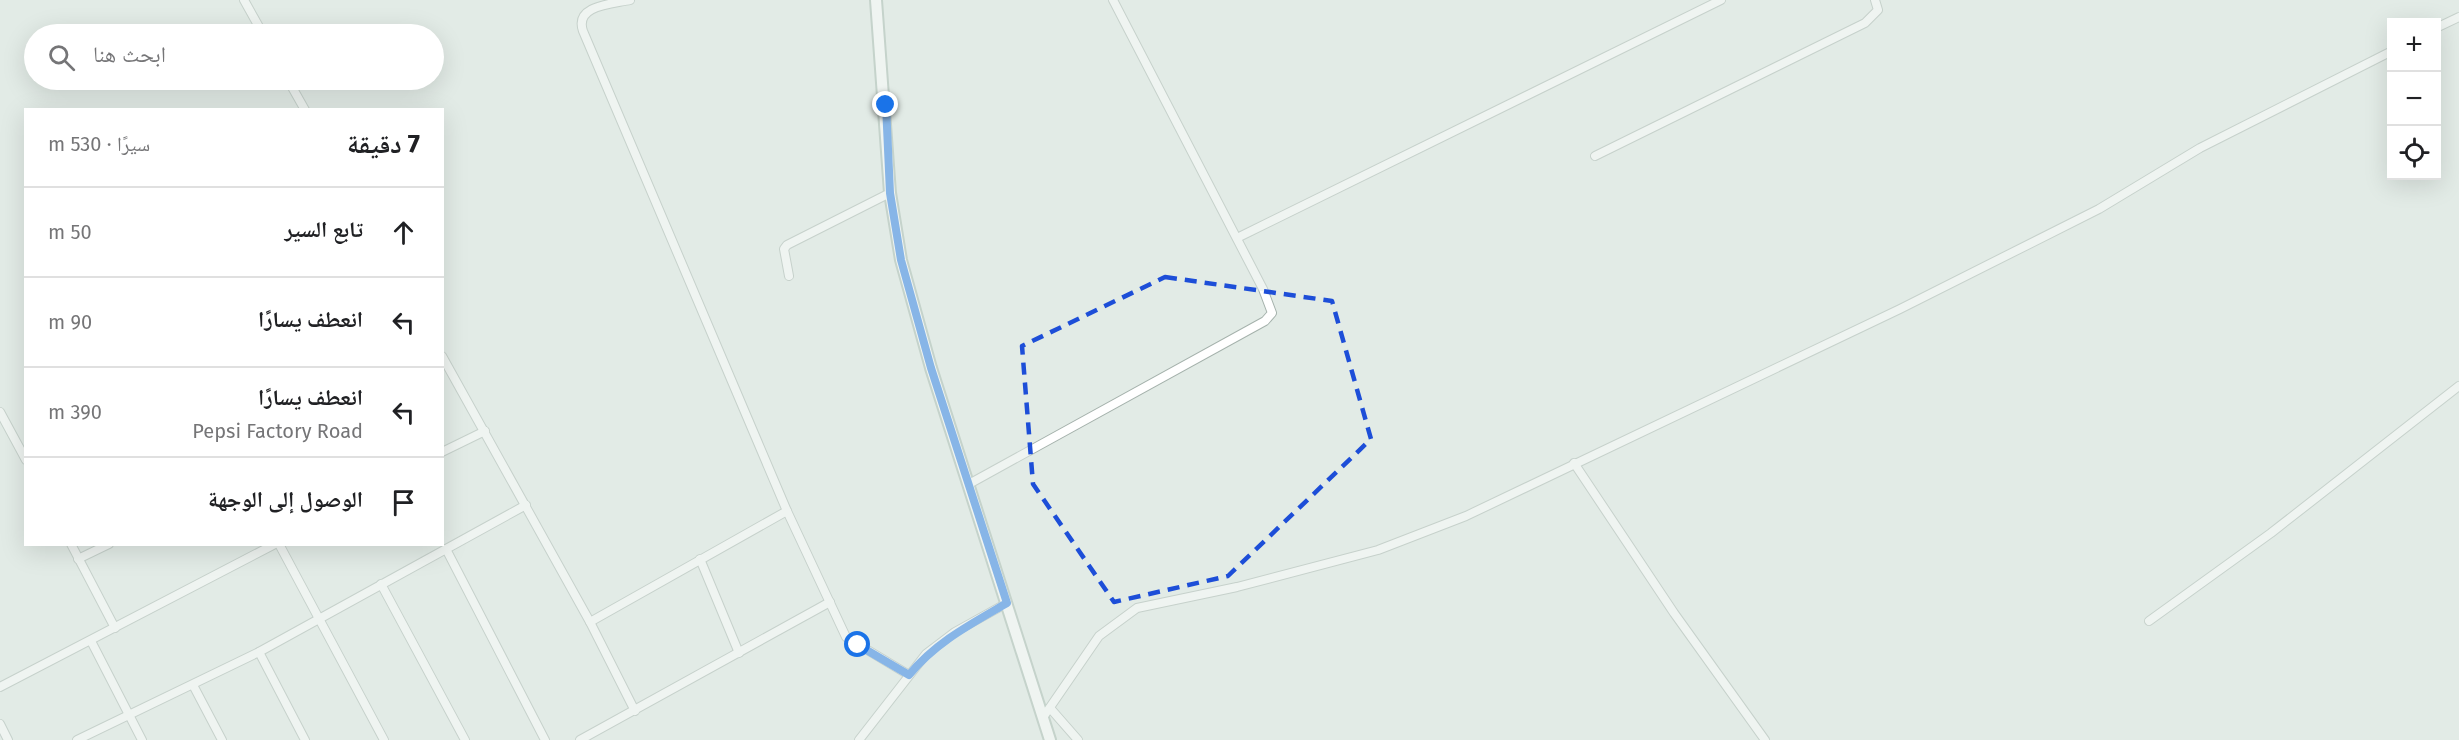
<!DOCTYPE html>
<html lang="ar">
<head>
<meta charset="utf-8">
<style>
  :root { --surface:#fff; --page:#f2f2f2; --text:#202124; --muted:#757577; --line:#e0e0e0 }
  body { margin:0; font-family:"Fira Sans","Noto Naskh Arabic",sans-serif; background:var(--page); color:var(--text); direction:rtl }
  .controls { position:absolute; right:18px; top:18px; display:grid; overflow:hidden; border-radius:0px; box-shadow:0 6px 24px #0002 }
  .controls button { width:54px; height:54px; display:grid; place-items:center; padding:0; border:0; border-bottom:2px solid var(--line); background:var(--surface); color:var(--text); font:30px sans-serif }
  .stop { position:absolute; width:18px; height:18px; margin:-14px; border:4px solid #1a73e8; border-radius:50%; background:#fff }
  .stop.end { background:#1a73e8; border-color:#fff; box-shadow:0 2px 6px #0008 }
  .list { margin:0; padding:0; list-style:none }
  h2 { display:flex; justify-content:space-between; align-items:center; height:78px; margin:0; padding:0 24px; font-size:26px }
  h2 small { font-size:20px; font-weight:400; color:var(--muted) }
  .list li { display:grid; grid-template-columns:39px 1fr auto; gap:18px; align-items:center; box-sizing:border-box; height:90px; padding:0 24px; border-top:2px solid var(--line) }
  .list b { display:block; font-size:22px; white-space:nowrap }
  .list p { margin:0; font-size:20px; white-space:nowrap; color:var(--muted) }
  .list em { font-size:20px; font-style:normal; color:var(--muted) }
  .icon { flex:none; width:33px; height:33px; fill:none; stroke:currentColor; stroke-width:2; stroke-linecap:round; stroke-linejoin:round }
  .map { position:relative; flex:none; width:2459px; height:740px; overflow:hidden; direction:ltr }
  .search { position:absolute; background:var(--surface); box-shadow:0 6px 24px #0002; left:24px; top:24px; width:420px; height:66px; display:flex; align-items:center; gap:15px; box-sizing:border-box; padding:0 21px; border-radius:33px; color:var(--muted); font-size:22px }
  .panel { position:absolute; background:var(--surface); box-shadow:0 6px 24px #0002; left:24px; top:108px; width:420px; height:438px; border-radius:0px; direction:rtl }
  .map>svg:first-child { display:block }
</style>
</head>
<body>
<div class="map">
<svg width="2459" height="740" viewBox="0 0 2459 740">
  <rect width="100%" height="100%" fill="#e2ebe6"/>
  <g fill="none" stroke-linecap="round" stroke-linejoin="round">
    <g stroke="#a5b2ac" stroke-width="10">
      <g id="street">
        <path d="M244 0 263 34"/>
        <path d="M630 0C613 4 574 5 583 31L787 511 846 637 909 675"/>
        <path d="M2436 28 2459 17"/>
        <path d="M288 80 305 110"/>
        <path d="M1595 156 1865 23 1878 10 1875 0"/>
        <path d="M1237 238 1721 0"/>
        <path d="M789 276 784 249 787 245 890 193"/>
        <path d="M442 356 590 622 635 711"/>
        <path d="M0 412 26 460"/>
        <path d="M442 452 485 431"/>
        <path d="M1574 463 1674 613 1765 740"/>
        <path d="M969 484 1265 321 1272 313 1263 289 1113 0"/>
        <path d="M71 544 115 628"/>
        <path d="M279 544 384 740"/>
        <path d="M446 549 545 740"/>
        <path d="M78 559 109 544"/>
        <path d="M700 559 739 653"/>
        <path d="M381 584 465 740"/>
        <path d="M2149 621 2271 533 2459 386"/>
        <path d="M590 622 787 511"/>
        <path d="M91 641 142 740"/>
        <path d="M259 652 305 740"/>
        <path d="M193 685 222 740"/>
        <path d="M0 687 275 544"/>
        <path d="M1050 708 1078 740"/>
        <path d="M1044 716 1099 636 1137 608 1237 587 1378 550 1466 516 1900 309 2099 209 2200 148 2392 51"/>
        <path d="M0 724 8 740"/>
        <path d="M77 740 259 652 526 505"/>
        <path d="M580 740 830 602"/>
        <path d="M859 740 926 654 955 632 1007 603"/>
      </g>
    </g>
    <g stroke="#a2b5ac" stroke-width="14">
      <path id="secondary" d="M876 0 890 193 901 260 931 368 1050 740"/>
    </g>
    <use href="#street" stroke="#fff" stroke-width="8"/>
    <use href="#secondary" stroke="#fff" stroke-width="10"/>
  </g>
  <g fill="none" stroke-linecap="round" stroke-linejoin="round">
    <path stroke="#1a73e8" stroke-width="8" d="M858 645 909 675C936 642 971 624 1007 603L931 368 901 260 890 193 886 105"/>
  </g>
  <path d="M0 0H2459V740H0ZM1165 277 1332 301 1371 439 1228 576 1114 602 1033 484 1022 346Z" fill="#e2ebe6" fill-opacity=".55" fill-rule="evenodd"/>
  <path fill="none" stroke="#1d4ed8" stroke-width="4.5" stroke-dasharray="12 8" stroke-linejoin="round" d="M1165 277 1332 301 1371 439 1228 576 1114 602 1033 484 1022 346Z"/>
</svg>
<div class="controls">
<button>+</button>
<button>−</button>
<button><svg class="icon" aria-label="locate" viewBox="0 0 24 24"><circle cx="12" cy="12" r="6"/><path d="M12 2v4M12 18v4M2 12h4M18 12h4"/></svg></button>
</div>
<div class="stop" style="left:858px;top:645px"></div>
<div class="stop end" style="left:886px;top:105px"></div>
<div class="search"><svg class="icon" aria-label="search" viewBox="0 0 24 24"><circle cx="10" cy="10" r="6"/><path d="M15 15l6 6"/></svg>ابحث هنا</div>
<section class="panel">
<h2>7 دقيقة<small>سيرًا · 530 m</small></h2>
<ul class="list">
<li><svg class="icon" aria-label="ahead" viewBox="0 0 24 24"><path d="M12 20V5M6 11l6-6 6 6"/></svg><div><b>تابع السير</b></div><em>50 m</em></li>
<li><svg class="icon" aria-label="left" viewBox="0 0 24 24"><path d="M17 20v-9H6M10 6l-5 5 5 5"/></svg><div><b>انعطف يسارًا</b></div><em>90 m</em></li>
<li><svg class="icon" aria-label="left" viewBox="0 0 24 24"><path d="M17 20v-9H6M10 6l-5 5 5 5"/></svg><div><b>انعطف يسارًا</b><p>Pepsi Factory Road</p></div><em>390 m</em></li>
<li><svg class="icon" aria-label="arrive" viewBox="0 0 24 24"><path d="M6 21V4h12l-3 4 3 4H6"/></svg><div><b>الوصول إلى الوجهة</b></div></li>
</ul>
</section>
</div>
</body>
</html>
